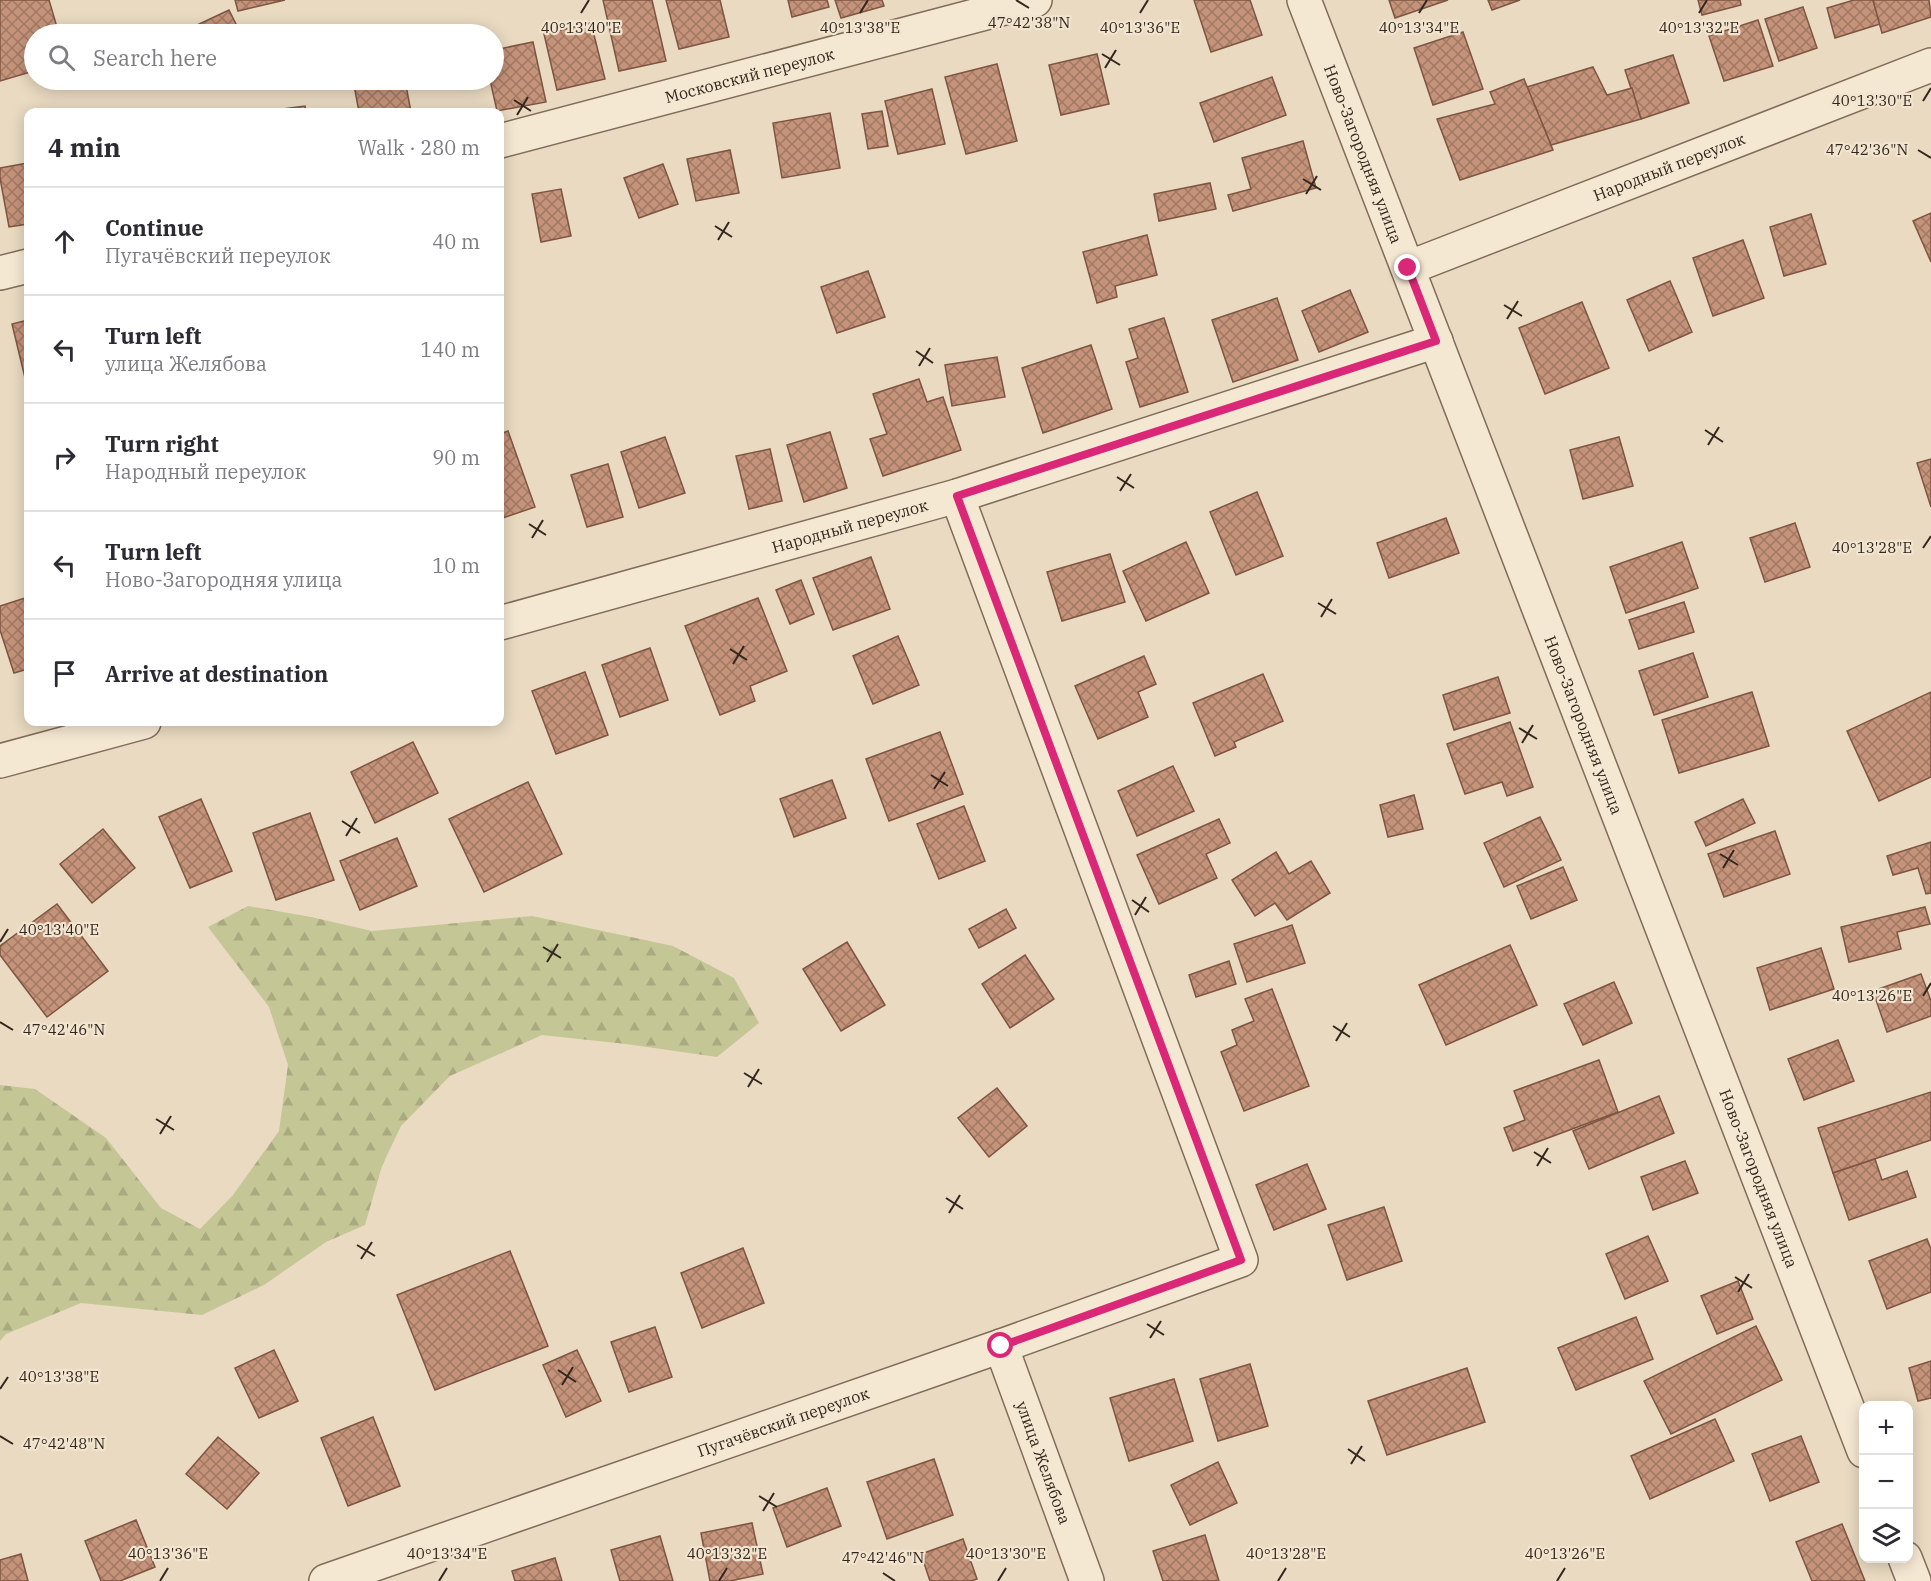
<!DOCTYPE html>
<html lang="en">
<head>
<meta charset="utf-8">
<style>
  :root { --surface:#fff; --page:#f7f7f7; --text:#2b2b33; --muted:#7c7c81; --line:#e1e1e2 }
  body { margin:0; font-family:"IBM Plex Serif",serif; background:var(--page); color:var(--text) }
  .controls { position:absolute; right:18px; bottom:18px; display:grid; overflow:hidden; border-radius:12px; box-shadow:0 3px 15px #0003 }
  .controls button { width:54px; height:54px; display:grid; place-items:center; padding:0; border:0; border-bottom:2px solid var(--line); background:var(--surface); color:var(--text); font:30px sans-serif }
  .stop { position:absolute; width:18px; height:18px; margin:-14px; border:4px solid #db2777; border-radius:50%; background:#fff }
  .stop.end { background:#db2777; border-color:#fff; box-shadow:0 2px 6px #0008 }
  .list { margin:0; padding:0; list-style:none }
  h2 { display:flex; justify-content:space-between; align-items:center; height:78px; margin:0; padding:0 24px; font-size:26px }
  h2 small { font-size:20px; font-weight:400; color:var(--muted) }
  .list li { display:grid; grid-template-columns:39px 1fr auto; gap:18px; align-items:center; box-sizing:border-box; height:108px; padding:0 24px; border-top:2px solid var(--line) }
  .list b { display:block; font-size:22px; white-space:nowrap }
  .list p { margin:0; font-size:20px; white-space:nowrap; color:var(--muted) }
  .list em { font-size:20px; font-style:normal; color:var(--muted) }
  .icon { flex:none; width:33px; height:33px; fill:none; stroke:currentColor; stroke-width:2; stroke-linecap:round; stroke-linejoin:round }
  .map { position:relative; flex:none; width:1931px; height:1581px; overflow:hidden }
  .search { position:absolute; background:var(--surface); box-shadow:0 3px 15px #0003; left:24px; top:24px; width:480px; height:66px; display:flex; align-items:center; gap:15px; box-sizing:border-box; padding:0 21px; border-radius:33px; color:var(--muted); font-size:22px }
  .panel { position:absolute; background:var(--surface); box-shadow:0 3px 15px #0003; left:24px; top:108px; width:480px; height:618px; border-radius:12px }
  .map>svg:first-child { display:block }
</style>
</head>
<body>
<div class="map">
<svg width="1931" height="1581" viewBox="0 0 1931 1581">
  <defs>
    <pattern id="forest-firs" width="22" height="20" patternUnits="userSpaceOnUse" patternTransform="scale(1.5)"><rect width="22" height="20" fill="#c5c696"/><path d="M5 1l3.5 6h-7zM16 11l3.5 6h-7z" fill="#aaaa81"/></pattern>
    <pattern id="building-cross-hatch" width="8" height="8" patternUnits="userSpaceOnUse" patternTransform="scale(1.5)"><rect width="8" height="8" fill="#c5937a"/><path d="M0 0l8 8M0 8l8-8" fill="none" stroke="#a17863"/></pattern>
  </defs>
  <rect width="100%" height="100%" fill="#e9dac1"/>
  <path fill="url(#forest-firs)" d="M248 906 311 917 372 931 532 916 673 946 734 978 759 1023 717 1057 626 1044 542 1035 450 1076 401 1126 382 1166 365 1225 326 1242 264 1285 202 1315 81 1303 6 1334 0 1341V1085L35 1089 106 1138 161 1208 200 1229 233 1195 279 1131 288 1065 269 1007 208 927Z"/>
  <g fill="url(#building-cross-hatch)" stroke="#7e5542" stroke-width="1.5">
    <path d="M0 0H49L59 34H34V71L0 81Z"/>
    <path d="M235 0H285L238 11Z"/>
    <path d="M603 0H652L666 61 619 71Z"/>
    <path d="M666 0H720L729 37 679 49Z"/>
    <path d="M788 0H827L829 7 792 17Z"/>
    <path d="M835 0H882L884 6 841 18Z"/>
    <path d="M1194 0H1250L1262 35 1211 52Z"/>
    <path d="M1389 0H1448L1395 18Z"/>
    <path d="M1488 0H1520L1492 10Z"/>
    <path d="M1698 0H1740L1741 5 1702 15Z"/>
    <path d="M1854 0H1873L1880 24 1835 38 1827 8Z"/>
    <path d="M1873 0H1929L1931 17 1882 33Z"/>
    <path d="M1803 7 1817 48 1779 61 1765 19Z"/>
    <path d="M229 10 241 34H178Z"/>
    <path d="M1758 20 1773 66 1724 81 1709 36Z"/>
    <path d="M591 23 605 79 557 90 544 34Z"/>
    <path d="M1463 32 1483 89 1433 105 1414 48Z"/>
    <path d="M533 42 546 102 497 111 490 80H494V50Z"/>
    <path d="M1097 54 1109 104 1061 115 1049 65Z"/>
    <path d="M1673 55 1689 103 1641 119 1625 70Z"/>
    <path d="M997 64 1017 141 966 154 945 77Z"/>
    <path d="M1593 67 1607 95 1632 88 1641 119 1551 145 1527 87Z"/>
    <path d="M1272 77 1286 115 1214 142 1200 103Z"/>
    <path d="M1524 79 1553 150 1460 180 1437 119 1495 104 1490 92Z"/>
    <path d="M353 80H405L411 112H359Z"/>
    <path d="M932 89 945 144 898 154 885 101Z"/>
    <path d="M305 106 306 112H259Z"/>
    <path d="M882 111 888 146 868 149 862 114Z"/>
    <path d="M830 113 840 168 782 178 773 123Z"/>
    <path d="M1303 141 1316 188 1233 211 1228 195 1251 189 1242 158Z"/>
    <path d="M730 150 739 193 696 201 687 159Z"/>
    <path d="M28 163V224L9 227 0 178V168Z"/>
    <path d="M663 164 678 204 639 218 624 178Z"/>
    <path d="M1210 183 1216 209 1159 221 1154 194Z"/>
    <path d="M561 189 571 236 541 242 532 194Z"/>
    <path d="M1931 213V262L1913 221Z"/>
    <path d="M1811 214 1826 264 1784 276 1770 227Z"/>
    <path d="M1147 235 1157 275 1115 286 1117 297 1097 303 1083 252Z"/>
    <path d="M1743 240 1764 298 1713 316 1693 258Z"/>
    <path d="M868 271 885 317 837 333 821 287Z"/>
    <path d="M1670 281 1692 332 1649 351 1627 300Z"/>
    <path d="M1350 290 1368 332 1319 352 1302 311Z"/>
    <path d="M1277 298 1298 360 1233 382 1212 320Z"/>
    <path d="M1582 302 1609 368 1545 394 1519 328Z"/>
    <path d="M1164 318 1188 392 1140 407 1126 362 1138 358 1129 329Z"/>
    <path d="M28 320V382H26L12 324Z"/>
    <path d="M1091 345 1112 409 1043 433 1022 368Z"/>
    <path d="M997 357 1005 397 952 406 945 365Z"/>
    <path d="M919 379 927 402 943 397 961 450 883 476 870 439 887 434 873 394Z"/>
    <path d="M508 431 535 507 500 519V434Z"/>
    <path d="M830 432 847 488 804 502 787 445Z"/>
    <path d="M665 437 685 493 639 508 621 452Z"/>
    <path d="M1619 437 1633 486 1583 499 1570 450Z"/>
    <path d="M770 449 782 501 749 509 736 456Z"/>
    <path d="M1931 459V507L1917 463Z"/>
    <path d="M608 464 623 517 587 527 571 475Z"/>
    <path d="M1257 492 1283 556 1236 575 1210 512Z"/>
    <path d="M1446 518 1459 553 1389 578 1377 543Z"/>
    <path d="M1795 523 1810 567 1765 582 1750 538Z"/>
    <path d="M1186 542 1209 593 1146 621 1123 571Z"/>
    <path d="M1682 542 1698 588 1626 613 1610 567Z"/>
    <path d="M1110 554 1125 602 1062 621 1047 572Z"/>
    <path d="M871 557 890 609 833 630 813 578Z"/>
    <path d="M801 580 814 614 790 624 776 590Z"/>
    <path d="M28 597V669L14 673 0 630V606Z"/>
    <path d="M758 598 787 671 750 686 755 701 720 715 685 626Z"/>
    <path d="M1684 602 1694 632 1639 649 1629 620Z"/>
    <path d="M898 636 919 685 873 704 853 656Z"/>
    <path d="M650 648 668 700 620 717 602 665Z"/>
    <path d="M1693 653 1708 697 1654 715 1639 671Z"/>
    <path d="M1144 656 1156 684 1138 692 1148 717 1098 739 1075 686Z"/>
    <path d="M585 672 608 735 556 754 532 691Z"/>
    <path d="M1263 674 1283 721 1234 742 1236 747 1215 756 1193 703Z"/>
    <path d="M1498 677 1510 713 1454 730 1443 695Z"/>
    <path d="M1752 692 1769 746 1679 773 1662 720Z"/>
    <path d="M1931 692V777L1879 801 1847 731Z"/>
    <path d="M1510 722 1533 787 1507 796 1502 782 1465 794 1447 744Z"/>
    <path d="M940 732 963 794 889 821 866 759Z"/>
    <path d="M413 742 438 793 375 823 351 772Z"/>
    <path d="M1173 766 1194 811 1137 836 1118 791Z"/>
    <path d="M832 780 846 818 794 837 780 799Z"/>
    <path d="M528 782 562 854 484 892 449 819Z"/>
    <path d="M1414 795 1423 829 1388 837 1380 805Z"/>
    <path d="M201 799 232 871 190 888 159 817Z"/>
    <path d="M1743 799 1755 823 1706 846 1695 822Z"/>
    <path d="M964 806 985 861 939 879 917 824Z"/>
    <path d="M310 813 334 880 276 900 253 833Z"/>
    <path d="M1540 817 1561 860 1504 887 1484 843Z"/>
    <path d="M1219 819 1230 843 1206 854 1217 878 1159 904 1137 855Z"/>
    <path d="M103 829 135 868 92 903 60 864Z"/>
    <path d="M1775 831 1790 874 1724 897 1708 854Z"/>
    <path d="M397 838 417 886 360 910 340 861Z"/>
    <path d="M1931 842V893L1926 894 1918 868 1893 875 1887 856Z"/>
    <path d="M1276 852 1289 874 1311 861 1330 893 1287 920 1275 903 1255 916 1232 880Z"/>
    <path d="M1563 867 1577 900 1531 919 1517 886Z"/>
    <path d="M57 904 108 971 47 1017 0 955V946Z"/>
    <path d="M1925 907 1930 924 1897 932 1901 949 1849 962 1841 927Z"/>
    <path d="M1006 909 1016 928 979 948 969 929Z"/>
    <path d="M1292 925 1305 963 1247 982 1234 944Z"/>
    <path d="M847 942 885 1005 841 1031 803 969Z"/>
    <path d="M1510 945 1537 1005 1446 1045 1419 985Z"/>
    <path d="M1821 948 1834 989 1770 1010 1757 968Z"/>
    <path d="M1025 955 1054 999 1010 1028 982 984Z"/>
    <path d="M1229 961 1236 984 1196 997 1189 975Z"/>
    <path d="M1921 974 1931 1001V1016L1887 1032 1873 991Z"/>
    <path d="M1614 982 1632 1023 1583 1045 1564 1004Z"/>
    <path d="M1272 989 1309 1086 1244 1111 1221 1052 1237 1045 1232 1030 1254 1021 1245 999Z"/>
    <path d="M1838 1040 1854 1081 1804 1100 1788 1059Z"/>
    <path d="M1599 1060 1618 1112 1513 1151 1504 1128 1525 1120 1514 1091Z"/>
    <path d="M997 1088 1027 1126 989 1157 958 1118Z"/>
    <path d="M1931 1092V1140L1833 1173 1818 1128Z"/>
    <path d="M1659 1096 1674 1133 1589 1169 1573 1131Z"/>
    <path d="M1875 1159 1882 1180 1907 1171 1916 1197 1849 1220 1833 1173Z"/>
    <path d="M1685 1161 1698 1193 1653 1210 1641 1177Z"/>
    <path d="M1307 1164 1326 1209 1274 1230 1256 1185Z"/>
    <path d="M1384 1207 1402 1261 1347 1280 1328 1225Z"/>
    <path d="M1648 1236 1668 1281 1625 1299 1606 1254Z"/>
    <path d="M1927 1239 1931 1249V1292L1887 1309 1869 1261Z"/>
    <path d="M743 1248 764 1303 702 1328 681 1273Z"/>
    <path d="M510 1251 548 1346 435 1390 397 1295Z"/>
    <path d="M1738 1281 1753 1319 1717 1334 1701 1296Z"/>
    <path d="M1636 1317 1653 1359 1576 1390 1558 1348Z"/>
    <path d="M1756 1326 1782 1380 1671 1434 1644 1381Z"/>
    <path d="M655 1327 672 1377 629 1392 611 1342Z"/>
    <path d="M274 1350 298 1401 259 1418 235 1368Z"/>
    <path d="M577 1350 601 1401 566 1417 543 1365Z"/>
    <path d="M1931 1361V1398L1918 1401 1909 1368Z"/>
    <path d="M1250 1364 1268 1426 1218 1441 1200 1379Z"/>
    <path d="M1467 1368 1485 1422 1387 1455 1368 1401Z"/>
    <path d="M1174 1379 1193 1441 1129 1461 1110 1398Z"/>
    <path d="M373 1417 400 1486 348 1506 321 1438Z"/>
    <path d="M1715 1419 1734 1461 1650 1499 1631 1456Z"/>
    <path d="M1801 1436 1819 1482 1770 1501 1752 1454Z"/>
    <path d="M218 1437 259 1473 227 1509 186 1474Z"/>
    <path d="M934 1459 953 1515 887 1539 867 1482Z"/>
    <path d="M1218 1462 1237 1503 1190 1525 1171 1485Z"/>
    <path d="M827 1488 841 1526 787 1547 773 1508Z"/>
    <path d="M136 1520 155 1567 120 1581H101L85 1541Z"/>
    <path d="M752 1523 763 1574 730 1581H710L701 1533Z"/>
    <path d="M1842 1524 1865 1581H1812L1796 1542Z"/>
    <path d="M1205 1535 1219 1581H1163L1153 1551Z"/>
    <path d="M660 1536 673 1581H620L611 1550Z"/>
    <path d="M963 1539 977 1579 971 1581H930L921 1554Z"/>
    <path d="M21 1554 28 1581H0V1560Z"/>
    <path d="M555 1558 562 1581H515L512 1571Z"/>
  </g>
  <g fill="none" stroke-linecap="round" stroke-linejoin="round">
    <g stroke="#816c5a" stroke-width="36">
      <g id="street">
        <path id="s1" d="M1304 0 1864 1451"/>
        <path id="s2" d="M500 141 1035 0"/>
        <path id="s3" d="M1408 268 1931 65"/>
        <path d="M0 273 28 266"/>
        <path id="s4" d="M500 623 957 496 1436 341"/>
        <path d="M0 761 144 722"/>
        <path id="s5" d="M1001 1346 1087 1581"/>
        <path d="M1905 1558 1914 1581"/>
        <path id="s6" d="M326 1581 1001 1346 1241 1260 957 496"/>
      </g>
    </g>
    <use href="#street" stroke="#f5e8d3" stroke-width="33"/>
  </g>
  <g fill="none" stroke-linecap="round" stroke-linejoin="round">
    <path stroke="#db2777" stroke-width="8" d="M1001 1346 1241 1260 957 496 1436 341 1408 268"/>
  </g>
  <path fill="none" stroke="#32261d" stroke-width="2" d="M1016 0 1029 8M581 13 589 0M860 13 868 0M1140 13 1148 0M1419 13 1427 0M1699 13 1707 0M1102 54 1120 65M1105 68 1116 50M514 100 531 111M1923 101 1931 88M517 115 528 97M1918 150 1931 158M1303 179 1321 190M1306 194 1317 176M715 226 732 237M718 240 729 222M1504 305 1522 316M1507 319 1518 301M916 351 933 363M919 366 930 348M1705 430 1723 442M1708 445 1719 427M1117 477 1134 488M1120 491 1131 474M529 524 546 535M532 538 543 520M1923 548 1931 536M1318 603 1336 614M1321 617 1332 599M730 649 747 660M733 664 744 646M1519 728 1537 739M1522 743 1533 725M931 775 948 786M934 789 945 772M342 821 360 833M346 836 357 818M1720 854 1738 865M1723 868 1734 850M1132 900 1149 912M1135 915 1146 897M0 942 8 929M543 947 561 958M547 962 558 944M1923 996 1931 983M0 1022 13 1030M1333 1026 1350 1037M1336 1041 1347 1023M744 1073 762 1084M748 1087 759 1069M156 1119 174 1130M160 1134 171 1116M1534 1152 1551 1163M1537 1166 1548 1148M946 1198 963 1209M949 1213 960 1195M357 1245 375 1256M361 1259 372 1242M1735 1277 1752 1288M1738 1292 1749 1274M1147 1324 1164 1335M1150 1338 1161 1321M558 1370 576 1382M562 1385 573 1367M0 1389 8 1377M0 1436 13 1444M1348 1449 1365 1461M1351 1464 1362 1446M759 1496 777 1507M763 1511 774 1493M883 1573 895 1581M160 1581 168 1568M439 1581 447 1568M719 1581 727 1568M998 1581 1006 1568M1278 1581 1286 1568M1557 1581 1565 1568"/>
  <g text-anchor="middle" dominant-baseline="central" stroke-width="4.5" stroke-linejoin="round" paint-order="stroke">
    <g font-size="16" fill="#32261d" stroke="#f2e5d0">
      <text stroke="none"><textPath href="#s2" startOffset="258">Московский переулок</textPath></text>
      <text stroke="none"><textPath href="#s1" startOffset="165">Ново-Загородняя улица</textPath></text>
      <text stroke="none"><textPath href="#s3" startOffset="280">Народный переулок</textPath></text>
      <text stroke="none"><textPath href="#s4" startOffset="363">Народный переулок</textPath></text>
      <text stroke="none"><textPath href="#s1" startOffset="777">Ново-Загородняя улица</textPath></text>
      <text stroke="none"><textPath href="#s1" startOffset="1263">Ново-Загородняя улица</textPath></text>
      <text stroke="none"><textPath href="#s6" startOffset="484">Пугачёвский переулок</textPath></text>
      <text stroke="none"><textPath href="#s5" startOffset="124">улица Желябова</textPath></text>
    </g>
  </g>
  <g font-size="15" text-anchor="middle" fill="#32261d" stroke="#f2e5d0" stroke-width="4.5" stroke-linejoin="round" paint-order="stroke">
    <text x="1029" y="28">47°42'38"N</text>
    <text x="581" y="33">40°13'40"E</text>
    <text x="860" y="33">40°13'38"E</text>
    <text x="1140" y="33">40°13'36"E</text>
    <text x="1419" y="33">40°13'34"E</text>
    <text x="1699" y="33">40°13'32"E</text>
    <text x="1872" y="106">40°13'30"E</text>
    <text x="1867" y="155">47°42'36"N</text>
    <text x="1872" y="553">40°13'28"E</text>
    <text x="59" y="935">40°13'40"E</text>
    <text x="1872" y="1001">40°13'26"E</text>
    <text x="64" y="1035">47°42'46"N</text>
    <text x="59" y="1382">40°13'38"E</text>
    <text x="64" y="1449">47°42'48"N</text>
    <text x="168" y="1559">40°13'36"E</text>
    <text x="447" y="1559">40°13'34"E</text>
    <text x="727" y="1559">40°13'32"E</text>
    <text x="1006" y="1559">40°13'30"E</text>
    <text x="1286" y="1559">40°13'28"E</text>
    <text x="1565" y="1559">40°13'26"E</text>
    <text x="883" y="1563">47°42'46"N</text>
  </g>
</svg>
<div class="controls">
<button>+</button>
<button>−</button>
<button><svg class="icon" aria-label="layers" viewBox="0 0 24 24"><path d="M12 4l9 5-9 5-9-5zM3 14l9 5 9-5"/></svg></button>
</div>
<div class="stop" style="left:1001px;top:1346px"></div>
<div class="stop end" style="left:1408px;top:268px"></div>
<div class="search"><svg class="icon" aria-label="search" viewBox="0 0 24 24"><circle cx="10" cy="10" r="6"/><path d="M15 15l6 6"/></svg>Search here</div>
<section class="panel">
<h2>4 min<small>Walk · 280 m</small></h2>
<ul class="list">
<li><svg class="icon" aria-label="ahead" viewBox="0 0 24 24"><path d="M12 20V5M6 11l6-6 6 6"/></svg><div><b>Continue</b><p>Пугачёвский переулок</p></div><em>40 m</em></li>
<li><svg class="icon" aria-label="left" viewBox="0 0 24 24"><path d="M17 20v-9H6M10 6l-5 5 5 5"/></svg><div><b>Turn left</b><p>улица Желябова</p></div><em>140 m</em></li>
<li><svg class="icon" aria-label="right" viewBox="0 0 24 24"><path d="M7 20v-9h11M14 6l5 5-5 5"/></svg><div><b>Turn right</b><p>Народный переулок</p></div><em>90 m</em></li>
<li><svg class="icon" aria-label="left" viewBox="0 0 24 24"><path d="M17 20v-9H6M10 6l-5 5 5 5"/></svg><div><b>Turn left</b><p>Ново-Загородняя улица</p></div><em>10 m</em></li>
<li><svg class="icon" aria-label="arrive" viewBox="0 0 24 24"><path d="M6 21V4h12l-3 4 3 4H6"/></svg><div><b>Arrive at destination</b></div></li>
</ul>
</section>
</div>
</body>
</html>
